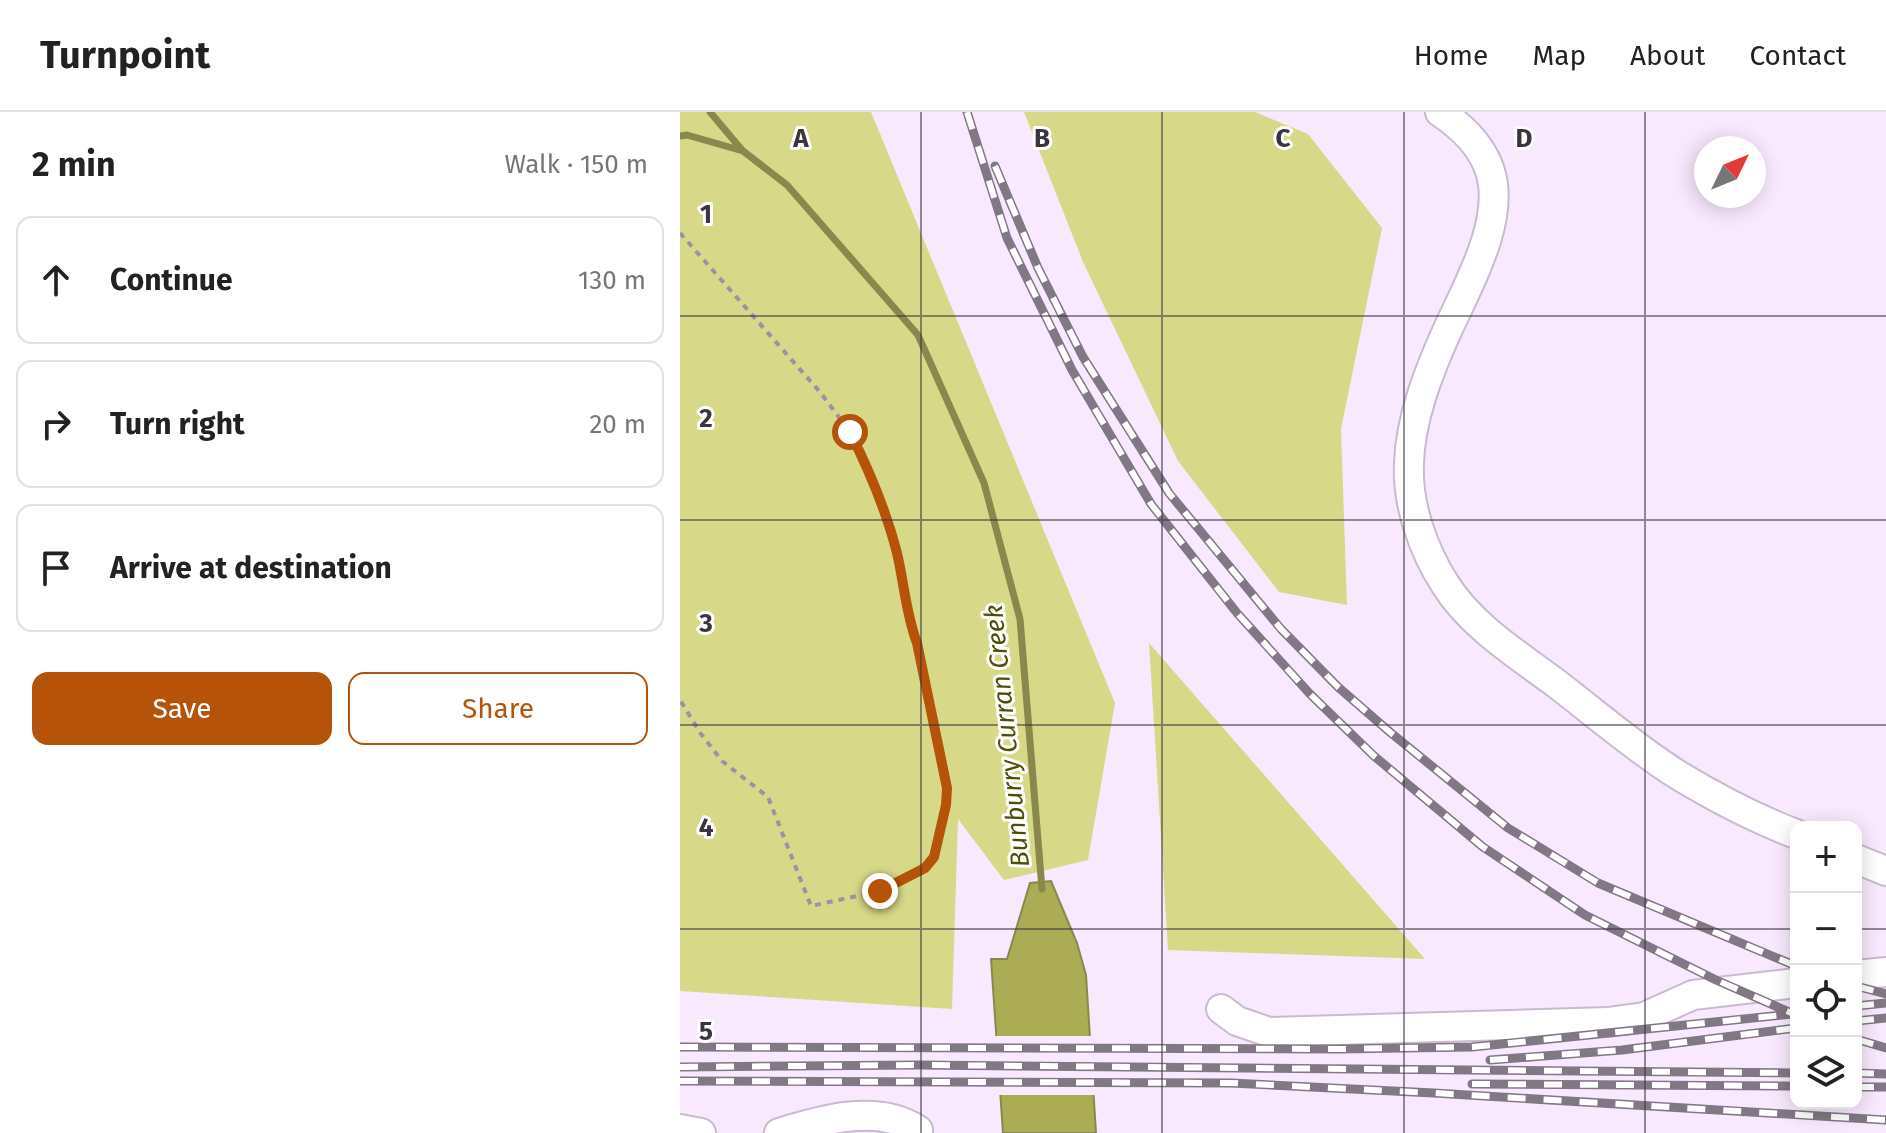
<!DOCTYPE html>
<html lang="en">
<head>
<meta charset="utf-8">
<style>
  :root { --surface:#fff; --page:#f2f2f2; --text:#222; --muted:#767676; --line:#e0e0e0; --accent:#b45309 }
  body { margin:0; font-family:"Fira Sans",sans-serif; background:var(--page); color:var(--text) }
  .controls { position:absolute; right:24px; bottom:24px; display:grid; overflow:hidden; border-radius:16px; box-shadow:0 4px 20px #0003 }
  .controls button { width:72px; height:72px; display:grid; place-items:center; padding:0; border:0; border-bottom:2px solid var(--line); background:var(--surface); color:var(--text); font:40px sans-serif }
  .compass { position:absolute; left:1014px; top:24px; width:72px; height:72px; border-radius:50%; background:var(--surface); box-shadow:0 4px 20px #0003; rotate:47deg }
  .stop { position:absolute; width:24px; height:24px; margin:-18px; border:6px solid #b45309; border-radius:50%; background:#fff }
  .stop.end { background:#b45309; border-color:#fff; box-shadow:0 2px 8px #0008 }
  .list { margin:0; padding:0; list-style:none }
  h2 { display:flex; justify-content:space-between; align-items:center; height:104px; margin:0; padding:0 32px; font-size:34px }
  h2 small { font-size:26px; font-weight:400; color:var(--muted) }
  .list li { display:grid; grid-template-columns:52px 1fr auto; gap:24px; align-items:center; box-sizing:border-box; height:128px; margin:0 16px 16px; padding:0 16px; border:2px solid var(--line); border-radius:16px }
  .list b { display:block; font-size:30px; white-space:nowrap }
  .list em { font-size:26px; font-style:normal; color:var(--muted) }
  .actions { display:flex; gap:16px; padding:24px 32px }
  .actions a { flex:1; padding:18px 0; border:2px solid var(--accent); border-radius:16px; text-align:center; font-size:28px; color:var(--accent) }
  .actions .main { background:var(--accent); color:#fff }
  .icon { flex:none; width:44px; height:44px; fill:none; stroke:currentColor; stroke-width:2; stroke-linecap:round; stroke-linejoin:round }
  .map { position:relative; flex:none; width:1206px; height:1021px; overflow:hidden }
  header { display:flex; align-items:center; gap:48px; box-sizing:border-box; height:112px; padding:0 40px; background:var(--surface); border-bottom:2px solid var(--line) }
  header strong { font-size:38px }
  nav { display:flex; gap:44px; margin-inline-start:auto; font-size:28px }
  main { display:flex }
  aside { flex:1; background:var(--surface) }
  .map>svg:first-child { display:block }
</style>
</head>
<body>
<header>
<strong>Turnpoint</strong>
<nav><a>Home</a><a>Map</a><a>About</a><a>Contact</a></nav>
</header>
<main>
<aside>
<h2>2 min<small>Walk · 150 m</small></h2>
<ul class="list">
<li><svg class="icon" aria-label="ahead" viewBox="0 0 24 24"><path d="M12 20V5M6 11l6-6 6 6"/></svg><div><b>Continue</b></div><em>130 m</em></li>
<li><svg class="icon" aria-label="right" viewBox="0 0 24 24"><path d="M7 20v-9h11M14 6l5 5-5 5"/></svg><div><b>Turn right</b></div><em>20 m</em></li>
<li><svg class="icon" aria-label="arrive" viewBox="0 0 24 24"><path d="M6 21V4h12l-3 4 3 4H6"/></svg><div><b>Arrive at destination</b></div></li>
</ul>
<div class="actions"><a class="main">Save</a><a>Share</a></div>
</aside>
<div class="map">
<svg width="1206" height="1021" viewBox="0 0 1206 1021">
  <rect width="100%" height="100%" fill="#f9e9fe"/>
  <g fill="#d7d988">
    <path d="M0 0H191L435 591 408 748 324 768 278 707 272 897 0 879Z"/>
    <path d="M344 0H575L628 22 702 116 661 317 667 493 599 480 498 349 403 150Z"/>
    <path d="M469 531 745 847 488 838Z"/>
  </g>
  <path fill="#abac54" stroke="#89884d" stroke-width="2" d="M371 769 397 831 406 863 416 1021H323L311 847H327L350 771Z"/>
  <path fill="#f9e9fe" d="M313 924H414L418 983H315Z"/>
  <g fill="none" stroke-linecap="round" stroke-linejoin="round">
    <g stroke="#89884d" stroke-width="7">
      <path d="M30 0 62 38"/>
      <path d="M0 24 7 23 63 39 107 73 238 223 304 371 340 507 362 777"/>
    </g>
    <g stroke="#c9bbcf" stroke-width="32">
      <g id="minor">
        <path d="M760 0C781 14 802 34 810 59 826 108 787 175 767 219 749 259 730 307 729 352 727 392 743 438 765 472 791 514 838 543 877 572 916 602 955 636 998 663 1036 686 1074 706 1116 722"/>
        <path d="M1176 747 1206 759"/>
        <path d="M1176 863 1206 860"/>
        <path d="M541 897 557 909 589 920 928 910 964 905 1013 883 1116 871"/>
        <path d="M0 1017 21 1021"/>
        <path d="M99 1021C141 1008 198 991 238 1018V1021"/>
      </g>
    </g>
    <path stroke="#9d92a1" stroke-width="4" stroke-dasharray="6 6" stroke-linecap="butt" d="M0 121 140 280 170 320 182 344 216 438 230 513 237 531 267 676 263 712 254 745 245 756 200 779 131 794 88 685 42 649 21 622 0 588"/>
    <use href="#minor" stroke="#fff" stroke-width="28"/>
    <g stroke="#827885" stroke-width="9">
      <g id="rail">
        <path d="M287 0 327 126 392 258 471 392 557 501 630 582 694 644 803 735 905 803 1036 868 1116 903"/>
        <path d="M315 54 358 156 403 245 489 381 601 517 658 575 711 621 828 716 918 771 1116 854"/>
        <path d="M1176 874 1206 882"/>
        <path d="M1176 894 1206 891"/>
        <path d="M1176 909 1206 906"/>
        <path d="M1176 927 1206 936"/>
        <path d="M0 935 658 937 792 935 1112 902"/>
        <path d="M810 948 942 938 1116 916"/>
        <path d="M0 955 239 953 1116 961"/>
        <path d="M1176 961 1206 962"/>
        <path d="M0 969 551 971 754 981 1206 1008"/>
        <path d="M792 972 1116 974"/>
        <path d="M1176 975H1206"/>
      </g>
    </g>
    <use href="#rail" stroke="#fff" stroke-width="6" stroke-dasharray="18" stroke-linecap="butt"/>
  </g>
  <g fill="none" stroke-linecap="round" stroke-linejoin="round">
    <path stroke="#b45309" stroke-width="10" d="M170 320C188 356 207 402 217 441 224 471 226 502 237 531L267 676 266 693 254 745 245 756 200 779"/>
  </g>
  <path fill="none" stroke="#3a343c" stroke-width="2" stroke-opacity="0.55" d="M241 0V1021M482 0V1021M724 0V1021M965 0V1021M0 204H1206M0 408H1206M0 613H1206M0 817H1116M1176 817H1206"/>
  <g text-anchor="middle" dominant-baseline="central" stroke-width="6" stroke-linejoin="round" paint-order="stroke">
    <g font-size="26" font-style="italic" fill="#4d4d05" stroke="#fff">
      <text transform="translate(327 624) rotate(-96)">Bunburry Curran Creek</text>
    </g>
  </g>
  <g font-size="26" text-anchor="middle" font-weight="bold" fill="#3a343c" stroke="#fff" stroke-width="6" stroke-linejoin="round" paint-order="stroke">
    <text x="121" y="35">A</text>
    <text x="362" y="35">B</text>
    <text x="603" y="35">C</text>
    <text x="844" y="35">D</text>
    <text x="26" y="111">1</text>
    <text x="26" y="315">2</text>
    <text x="26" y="520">3</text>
    <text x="26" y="724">4</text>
    <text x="26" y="928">5</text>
  </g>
</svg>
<div class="controls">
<button>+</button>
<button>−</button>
<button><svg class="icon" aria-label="locate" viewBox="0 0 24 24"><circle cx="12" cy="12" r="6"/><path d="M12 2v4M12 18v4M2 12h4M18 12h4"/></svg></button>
<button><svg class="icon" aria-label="layers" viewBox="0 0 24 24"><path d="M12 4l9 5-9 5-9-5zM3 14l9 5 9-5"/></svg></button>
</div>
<svg class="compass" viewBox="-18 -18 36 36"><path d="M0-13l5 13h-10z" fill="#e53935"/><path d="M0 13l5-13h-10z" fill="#767676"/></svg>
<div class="stop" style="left:170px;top:320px"></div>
<div class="stop end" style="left:200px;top:779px"></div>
</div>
</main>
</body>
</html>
